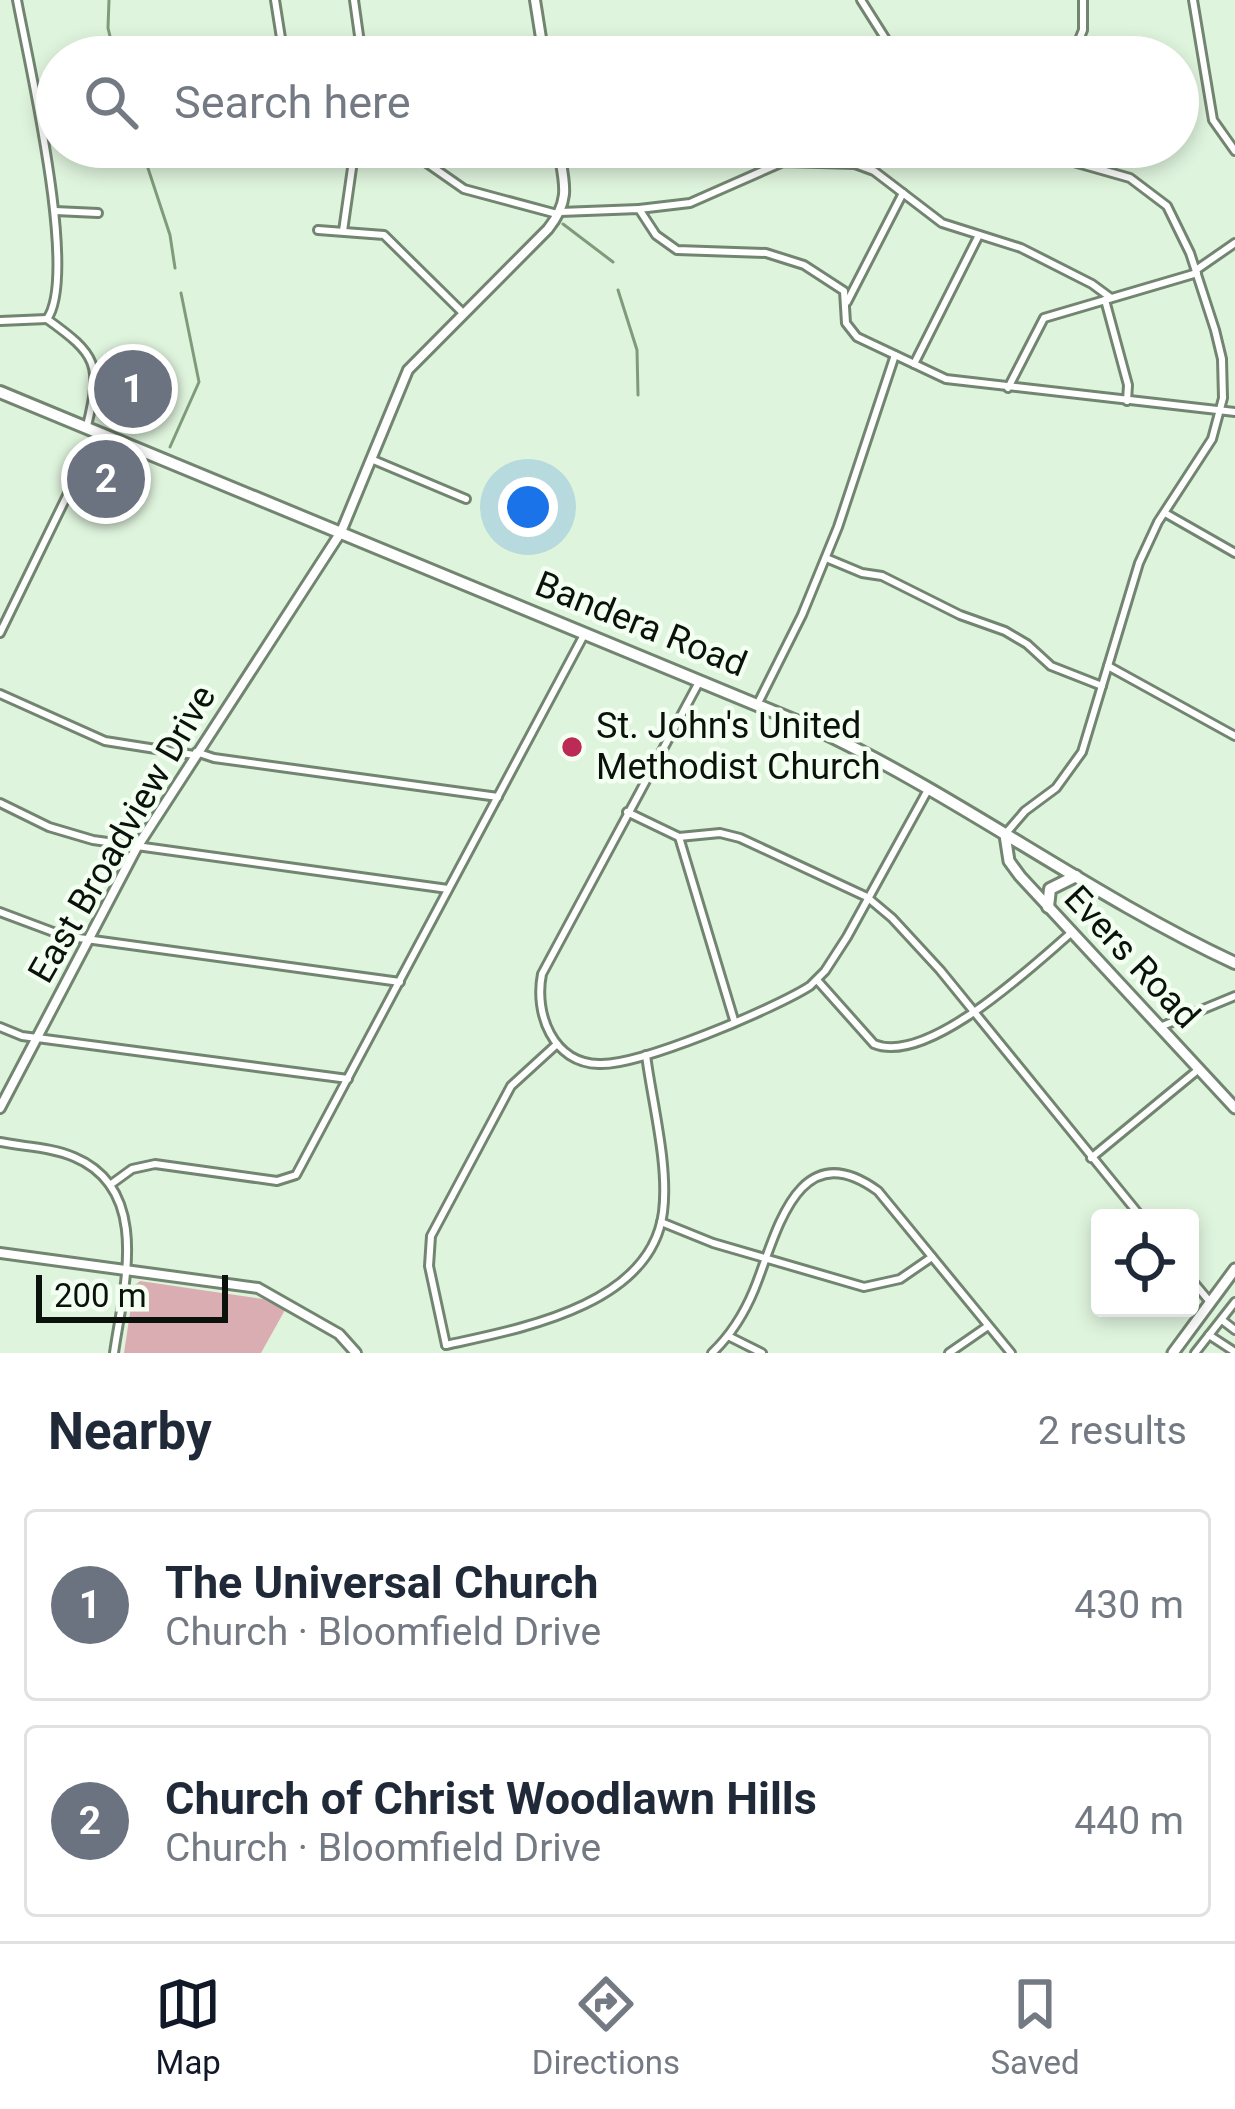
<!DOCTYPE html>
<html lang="en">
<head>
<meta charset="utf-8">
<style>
  :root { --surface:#fff; --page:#f6f6f7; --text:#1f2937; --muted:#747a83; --line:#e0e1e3; --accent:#111827 }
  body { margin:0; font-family:Roboto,sans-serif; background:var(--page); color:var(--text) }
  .controls { position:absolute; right:36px; bottom:36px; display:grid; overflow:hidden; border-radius:12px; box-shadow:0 6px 18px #0003 }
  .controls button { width:108px; height:108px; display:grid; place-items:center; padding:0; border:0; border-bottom:3px solid var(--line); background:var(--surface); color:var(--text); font:60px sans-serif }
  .scale { position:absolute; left:36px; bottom:30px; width:192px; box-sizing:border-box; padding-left:12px; border:6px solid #0b120b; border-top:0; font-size:33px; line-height:42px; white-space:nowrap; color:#0b120b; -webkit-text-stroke:9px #f2fff1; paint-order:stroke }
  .you { position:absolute; left:528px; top:507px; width:42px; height:42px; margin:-30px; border:9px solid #fff; border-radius:50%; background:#1a73e8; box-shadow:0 0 0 18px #1a73e833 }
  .badge { display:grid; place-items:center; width:78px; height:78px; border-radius:50%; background:var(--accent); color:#fff; font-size:39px; font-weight:700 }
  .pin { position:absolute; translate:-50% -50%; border:6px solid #fff; box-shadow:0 3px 12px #0006 }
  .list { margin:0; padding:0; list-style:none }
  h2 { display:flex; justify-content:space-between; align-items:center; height:156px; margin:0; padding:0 48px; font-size:51px }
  h2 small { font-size:39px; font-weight:400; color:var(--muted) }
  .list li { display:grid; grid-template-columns:78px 1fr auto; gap:36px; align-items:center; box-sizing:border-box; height:192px; margin:0 24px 24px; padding:0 24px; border:3px solid var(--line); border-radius:12px }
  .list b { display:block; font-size:45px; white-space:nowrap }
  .list p { margin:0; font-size:39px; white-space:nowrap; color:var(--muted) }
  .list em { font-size:39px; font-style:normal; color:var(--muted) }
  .icon { flex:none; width:66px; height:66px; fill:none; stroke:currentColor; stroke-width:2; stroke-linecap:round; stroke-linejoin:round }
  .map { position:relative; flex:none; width:1235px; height:1353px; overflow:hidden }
  .search { position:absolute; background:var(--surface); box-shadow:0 6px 18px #0003; left:36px; right:36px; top:36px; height:132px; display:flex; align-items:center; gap:30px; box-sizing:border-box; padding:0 42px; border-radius:66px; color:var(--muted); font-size:45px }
  .sheet { height:588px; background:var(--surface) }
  nav { display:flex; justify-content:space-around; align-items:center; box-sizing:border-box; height:168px; border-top:3px solid var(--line); background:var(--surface); font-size:33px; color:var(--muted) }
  nav a { display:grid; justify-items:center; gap:6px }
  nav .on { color:var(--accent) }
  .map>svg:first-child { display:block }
</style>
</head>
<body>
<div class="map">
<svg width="1235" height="1353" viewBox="0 0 1235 1353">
  <rect width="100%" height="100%" fill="#dff4dd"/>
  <path fill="#daadb3" d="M140 1281 263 1299 285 1310 261 1353H124L134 1286Z"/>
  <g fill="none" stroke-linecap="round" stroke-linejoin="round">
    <g stroke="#7e9c7b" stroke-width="3">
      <path d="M109 0 108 28 115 57"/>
      <path d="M141 147 170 235 175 268"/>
      <path d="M563 224 613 262"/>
      <path d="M618 290 637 350 638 395"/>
      <path d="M170 447 199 382 181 293"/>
    </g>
    <g stroke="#728570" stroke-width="12">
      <g id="minor">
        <path d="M17 0C28 60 79 275 47 319"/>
        <path d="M275 0 284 57"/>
        <path d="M354 0 362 57"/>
        <path d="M861 0 897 57"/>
        <path d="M1193 0 1213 120 1235 151"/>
        <path d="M1072 57 1083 30V0"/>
        <path d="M404 147 464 189 557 214"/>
        <path d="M639 209 690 203 783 162 855 164 874 171 942 223 1021 248 1092 284 1111 298"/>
        <path d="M55 211 98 213"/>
        <path d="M560 212 639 209 656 235 677 250 766 253 804 265 844 291 846 323 857 337 946 379 1235 412"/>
        <path d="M318 230 384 235 464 314"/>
        <path d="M343 231 355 147"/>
        <path d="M1196 270 1235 243"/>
        <path d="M1105 300 1128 385 1127 401"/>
        <path d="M847 302 903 193"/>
        <path d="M47 319C97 355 102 364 87 426"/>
        <path d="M0 321 47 319"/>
        <path d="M914 364 979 235"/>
        <path d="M1008 388 1044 318 1197 273"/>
        <path d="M371 459 466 499"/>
        <path d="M1165 513 1235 553"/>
        <path d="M826 558 862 573 882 576 960 615 1005 631 1027 644 1051 666 1102 686"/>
        <path d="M0 633 98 432"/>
        <path d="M1108 666 1235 736"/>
        <path d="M698 684 542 974C534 1014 553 1063 599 1064 639 1066 774 1009 810 986L825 971 847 937 929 788"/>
        <path d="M0 694 105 741 194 755"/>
        <path d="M758 703 802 615 838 527 895 355"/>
        <path d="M196 752 214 758 498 797"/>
        <path d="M0 803 49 827 93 840 448 889"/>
        <path d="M627 812 679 837 720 833 740 838 867 897 892 918 940 970 1142 1218"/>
        <path d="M1007 832 1025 811 1056 788 1082 752 1139 563 1158 522 1212 439 1223 398 1222 359 1215 330 1190 253 1167 206 1130 178 1021 147"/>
        <path d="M679 837 734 1020"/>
        <path d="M0 912 64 936 400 982"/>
        <path d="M817 980 874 1044C928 1066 1032 966 1071 933"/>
        <path d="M0 1027 22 1036 348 1079"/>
        <path d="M1160 1027 1235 996"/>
        <path d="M0 1142C25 1147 51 1147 74 1157 153 1190 123 1289 114 1353"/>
        <path d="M1091 1158 1199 1069"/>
        <path d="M110 1185 132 1169 155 1164 277 1181 296 1175 585 633"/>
        <path d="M661 1222 713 1243 864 1287 900 1279 932 1257"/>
        <path d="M1190 1278 1210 1302"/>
        <path d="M1222 1320 1235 1330"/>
        <path d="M1209 1335 1235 1352"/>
        <path d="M728 1336 762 1353"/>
        <path d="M446 1345C519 1329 651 1306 663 1212 669 1165 652 1102 646 1055"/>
        <path d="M446 1345 429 1266 431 1236 511 1086 557 1044"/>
        <path d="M712 1353C731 1335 744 1314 754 1290 776 1237 796 1131 878 1191L1011 1353"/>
        <path d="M949 1353 988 1326"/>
        <path d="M1195 1353 1235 1302"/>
      </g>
    </g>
    <g stroke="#728570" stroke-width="14">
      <g id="tertiary">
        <path d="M535 0 544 57"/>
        <path d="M0 1108 137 847 341 532 408 370 548 229C572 199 564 182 558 147"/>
        <path d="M0 1253 258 1288 339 1334 356 1353"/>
      </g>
    </g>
    <g stroke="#728570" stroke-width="15">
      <g id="secondary">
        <path d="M1005 835 1009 861 1020 876 1235 1108"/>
        <path d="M1173 1353 1235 1269"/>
      </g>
    </g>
    <g stroke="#728570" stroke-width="16">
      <g id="primary">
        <path d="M0 392 820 731C963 799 1091 896 1235 963"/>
        <path d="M1048 907 1050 889 1076 876"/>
      </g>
    </g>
    <use href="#minor" stroke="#fff" stroke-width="6"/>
    <use href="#tertiary" stroke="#fff" stroke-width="8"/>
    <use href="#secondary" stroke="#fff" stroke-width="9"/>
    <use href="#primary" stroke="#fff" stroke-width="10"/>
  </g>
  <circle fill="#bb2b55" stroke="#f2fff1" stroke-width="4.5" cx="572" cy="747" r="12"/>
  <g text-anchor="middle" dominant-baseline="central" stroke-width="9" stroke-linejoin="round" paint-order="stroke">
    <g font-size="36" fill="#0b120b" stroke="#f2fff1">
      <text transform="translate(641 624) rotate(22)">Bandera Road</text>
      <text transform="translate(122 834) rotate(-60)">East Broadview Drive</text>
      <text transform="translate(1132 957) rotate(47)">Evers Road</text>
    </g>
    <g font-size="36" fill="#0b120b" stroke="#f2fff1" text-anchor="start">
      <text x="596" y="726">St. John's United<tspan x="596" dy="41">Methodist Church</tspan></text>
    </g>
  </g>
</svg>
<div class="controls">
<button><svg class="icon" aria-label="locate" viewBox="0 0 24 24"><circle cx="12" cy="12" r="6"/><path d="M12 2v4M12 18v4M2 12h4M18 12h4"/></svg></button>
</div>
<div class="scale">200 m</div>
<div class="you"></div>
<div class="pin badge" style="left:133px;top:389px;background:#6b7280">1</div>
<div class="pin badge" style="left:106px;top:479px;background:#6b7280">2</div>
<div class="search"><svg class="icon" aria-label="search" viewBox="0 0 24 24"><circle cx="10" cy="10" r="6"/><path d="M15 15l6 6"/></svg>Search here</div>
</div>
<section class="sheet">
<h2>Nearby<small>2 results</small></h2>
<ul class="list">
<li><span class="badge" style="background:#6b7280">1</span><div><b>The Universal Church</b><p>Church · Bloomfield Drive</p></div><em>430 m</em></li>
<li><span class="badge" style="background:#6b7280">2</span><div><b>Church of Christ Woodlawn Hills</b><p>Church · Bloomfield Drive</p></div><em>440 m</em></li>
</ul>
</section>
<nav>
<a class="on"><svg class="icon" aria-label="map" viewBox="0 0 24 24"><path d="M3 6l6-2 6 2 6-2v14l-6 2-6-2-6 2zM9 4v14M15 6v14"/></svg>Map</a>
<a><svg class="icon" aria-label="directions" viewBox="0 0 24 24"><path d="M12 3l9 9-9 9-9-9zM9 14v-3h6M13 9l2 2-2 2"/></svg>Directions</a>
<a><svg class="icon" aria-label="saved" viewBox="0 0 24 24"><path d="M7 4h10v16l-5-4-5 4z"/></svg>Saved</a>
</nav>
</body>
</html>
